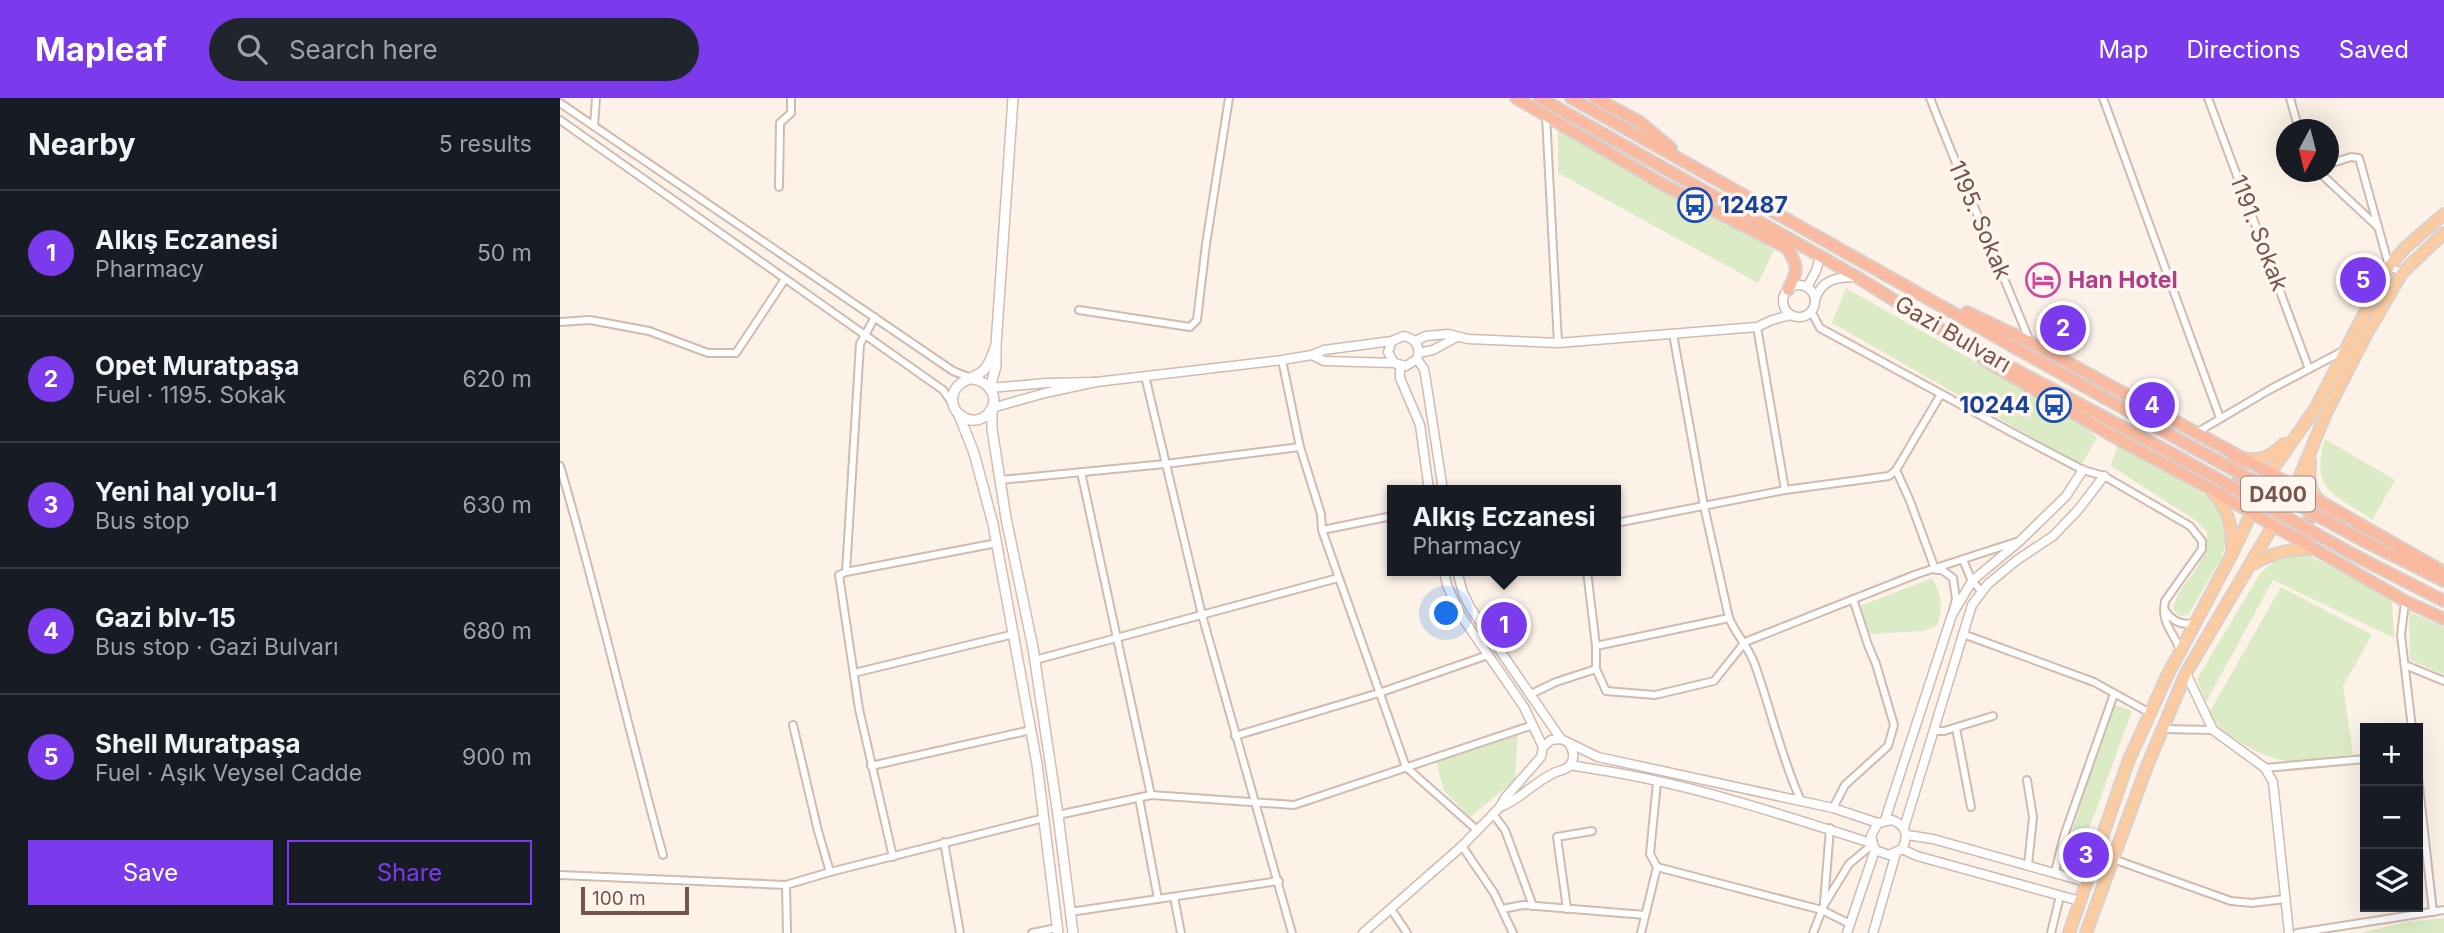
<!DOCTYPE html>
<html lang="en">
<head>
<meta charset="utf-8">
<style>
  :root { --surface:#171b24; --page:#20242c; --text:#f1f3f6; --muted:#9ea1a6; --line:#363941; --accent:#7c3aed }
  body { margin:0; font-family:Inter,sans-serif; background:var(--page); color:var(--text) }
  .controls { position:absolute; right:21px; bottom:21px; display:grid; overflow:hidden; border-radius:0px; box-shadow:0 7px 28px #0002 }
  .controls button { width:63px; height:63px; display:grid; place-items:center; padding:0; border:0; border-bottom:2px solid var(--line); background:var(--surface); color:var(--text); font:35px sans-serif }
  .compass { position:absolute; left:1716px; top:21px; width:63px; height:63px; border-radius:50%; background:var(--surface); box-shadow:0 7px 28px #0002; rotate:187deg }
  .scale { position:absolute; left:21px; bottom:18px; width:108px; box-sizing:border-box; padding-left:7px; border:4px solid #77554b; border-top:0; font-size:19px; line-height:24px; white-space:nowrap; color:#77554b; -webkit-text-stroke:5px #fff6ef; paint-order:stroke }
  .you { position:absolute; left:887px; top:516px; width:24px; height:24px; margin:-18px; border:5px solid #fff; border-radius:50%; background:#1a73e8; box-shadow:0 0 0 10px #1a73e833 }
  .badge { display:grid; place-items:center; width:46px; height:46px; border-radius:50%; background:var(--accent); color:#fff; font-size:23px; font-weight:700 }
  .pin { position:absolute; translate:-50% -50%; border:4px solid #fff; box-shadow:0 2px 7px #0006 }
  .popup { position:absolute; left:827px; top:387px; width:234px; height:91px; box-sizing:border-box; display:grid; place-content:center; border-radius:0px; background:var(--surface); filter:drop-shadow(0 2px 5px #0005); font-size:23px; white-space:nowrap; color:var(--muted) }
  .popup b { font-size:26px; color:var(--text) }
  .popup::after { content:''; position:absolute; left:50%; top:100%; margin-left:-14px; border:14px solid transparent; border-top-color:var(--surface) }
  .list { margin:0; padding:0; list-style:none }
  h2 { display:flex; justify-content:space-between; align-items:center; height:91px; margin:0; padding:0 28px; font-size:30px }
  h2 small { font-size:23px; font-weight:400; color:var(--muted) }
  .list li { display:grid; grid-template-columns:46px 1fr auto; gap:21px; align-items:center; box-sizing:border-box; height:126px; padding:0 28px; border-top:2px solid var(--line) }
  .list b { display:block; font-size:26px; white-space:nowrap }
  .list p { margin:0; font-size:23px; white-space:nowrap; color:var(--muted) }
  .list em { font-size:23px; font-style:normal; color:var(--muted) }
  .actions { display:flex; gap:14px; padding:21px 28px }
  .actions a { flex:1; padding:16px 0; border:2px solid var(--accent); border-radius:0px; text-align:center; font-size:24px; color:var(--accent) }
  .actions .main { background:var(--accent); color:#fff }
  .icon { flex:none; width:38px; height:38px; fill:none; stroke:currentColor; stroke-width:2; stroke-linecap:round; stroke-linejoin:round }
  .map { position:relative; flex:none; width:1884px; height:835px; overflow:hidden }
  header { display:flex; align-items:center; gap:42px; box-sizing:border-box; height:98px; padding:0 35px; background:var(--accent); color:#fff }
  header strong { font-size:33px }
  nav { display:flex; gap:38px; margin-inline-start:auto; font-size:24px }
  .search { width:490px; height:63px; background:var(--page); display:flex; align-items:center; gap:18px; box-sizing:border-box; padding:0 24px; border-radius:38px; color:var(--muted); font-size:26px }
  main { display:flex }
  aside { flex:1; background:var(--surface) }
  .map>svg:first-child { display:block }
</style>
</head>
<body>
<header>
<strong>Mapleaf</strong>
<div class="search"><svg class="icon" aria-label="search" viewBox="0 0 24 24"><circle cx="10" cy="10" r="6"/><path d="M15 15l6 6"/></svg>Search here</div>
<nav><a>Map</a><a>Directions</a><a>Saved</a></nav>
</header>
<main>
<aside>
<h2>Nearby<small>5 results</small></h2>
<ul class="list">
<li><span class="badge">1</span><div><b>Alkış Eczanesi</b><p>Pharmacy</p></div><em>50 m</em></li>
<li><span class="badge">2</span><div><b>Opet Muratpaşa</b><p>Fuel · 1195. Sokak</p></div><em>620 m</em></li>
<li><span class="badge">3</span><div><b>Yeni hal yolu-1</b><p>Bus stop</p></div><em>630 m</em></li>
<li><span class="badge">4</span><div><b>Gazi blv-15</b><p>Bus stop · Gazi Bulvarı</p></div><em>680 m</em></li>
<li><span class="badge">5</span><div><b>Shell Muratpaşa</b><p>Fuel · Aşık Veysel Cadde</p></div><em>900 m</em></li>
</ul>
<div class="actions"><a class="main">Save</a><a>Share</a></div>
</aside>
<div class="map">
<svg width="1884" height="835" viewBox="0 0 1884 835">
  <rect width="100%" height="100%" fill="#fdf2e8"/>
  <g fill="#daebc6">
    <path d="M998 27 1214 152 1198 185 998 75Z"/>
    <path d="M1286 190 1523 325 1537 340 1521 367 1272 225Z"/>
    <path d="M1765 341 1835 382 1812 422C1773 394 1750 394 1765 341Z"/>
    <path d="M1558 345 1645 397 1659 414 1667 440 1661 461 1628 517 1620 518 1613 511C1619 481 1648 473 1647 434L1635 422 1551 368Z"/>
    <path d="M1730 457H1748L1832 501 1834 540 1713 482 1646 604 1637 581 1700 476 1715 462Z"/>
    <path d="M1372 480C1381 497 1384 508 1377 527L1364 533 1310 536 1300 508Z"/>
    <path d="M1721 489 1812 537 1783 588 1793 656C1775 658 1743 665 1727 663 1702 660 1662 636 1648 617Z"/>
    <path d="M1849 514 1884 529V577L1850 562Z"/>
    <path d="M1553 606 1572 613 1517 764 1504 758Z"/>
    <path d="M958 632 955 682 910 719 884 693 876 663Z"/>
    <path d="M1884 820V835H1800L1848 824Z"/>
  </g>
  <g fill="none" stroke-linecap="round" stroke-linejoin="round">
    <g stroke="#d1bab0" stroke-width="10">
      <g id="minor">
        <path d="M1370 0C1402 82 1437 162 1470 244"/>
        <path d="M1543 0 1660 320"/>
        <path d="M1648 0 1749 271"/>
        <path d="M1730 0 1739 32"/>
        <path d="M0 5 393 273 411 280"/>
        <path d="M986 18 998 245"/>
        <path d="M0 22 383 292 392 305"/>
        <path d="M34 28 36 0"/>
        <path d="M1769 66 1791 59 1799 60 1829 168 1842 175"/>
        <path d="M1759 74 1818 129"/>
        <path d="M219 89 220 25 231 15V0"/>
        <path d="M519 212 630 229 637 222 646 146 669 0"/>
        <path d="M1251 213 1260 230 1453 335 1523 372 1544 378 1630 428 1642 443V451L1605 503 1604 511"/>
        <path d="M315 219 300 246 286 474 279 477 299 611 333 759"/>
        <path d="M0 224 30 222 89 233 148 255H176L225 181"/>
        <path d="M1197 229 1225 392"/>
        <path d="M1113 236 1144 408 1169 520C1176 537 1189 549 1195 567 1211 612 1221 659 1241 703"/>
        <path d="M722 262 740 349 761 416 762 432 846 669 917 732"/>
        <path d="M585 278 642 517 732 835"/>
        <path d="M1636 335 1709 292 1785 252"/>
        <path d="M0 368C38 497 67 627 103 757"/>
        <path d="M1336 372 1350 403 1375 471"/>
        <path d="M521 374 591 697"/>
        <path d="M440 382 605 366 740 349"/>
        <path d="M1056 425 1225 392 1329 378 1336 372 1381 296"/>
        <path d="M762 432 832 418"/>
        <path d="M1403 462 1412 483 1422 494"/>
        <path d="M1376 472H1382L1393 480 1396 501 1393 512"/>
        <path d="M286 474 437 445"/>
        <path d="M1845 504 1841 537 1852 630"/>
        <path d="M1403 536 1534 584 1590 615"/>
        <path d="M1036 548 1169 520"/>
        <path d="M1620 553C1616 538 1603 527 1604 511 1611 522 1621 528 1634 525"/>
        <path d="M475 562 778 480"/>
        <path d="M1845 567 1884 583"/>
        <path d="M1036 571 1046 593 1095 597 1154 583 1185 544 1357 476 1456 444"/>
        <path d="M294 575 454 536"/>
        <path d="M971 596 996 584 1036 571V548L1027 473"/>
        <path d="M233 627 258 733 270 774"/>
        <path d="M1396 630 1411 709"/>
        <path d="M1604 631 1653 632"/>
        <path d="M1374 633H1384L1433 618"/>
        <path d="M675 638 819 595 928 557"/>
        <path d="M311 668 471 632"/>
        <path d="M1705 670 1805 661"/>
        <path d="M1858 679 1873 814"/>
        <path d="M1467 682 1473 719 1468 767"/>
        <path d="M579 700 598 801"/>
        <path d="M1273 710 1285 687 1328 648 1334 627 1316 566 1308 547 1293 501"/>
        <path d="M933 716 945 732 973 808"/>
        <path d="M498 717 591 697 734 707 973 627"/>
        <path d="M384 744 400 835"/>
        <path d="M902 748 934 795 953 835"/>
        <path d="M1553 761 1671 803 1692 805 1725 801"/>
        <path d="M1097 769 1262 812 1290 826"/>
        <path d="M1495 774 1504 738 1554 596"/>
        <path d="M0 777 226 787 270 774 484 720"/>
        <path d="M226 787 227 835"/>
        <path d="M614 799 621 835"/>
        <path d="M1264 805 1270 730"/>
        <path d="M831 811 847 835"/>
        <path d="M942 811 963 807 1085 817"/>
        <path d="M1007 811 997 739 1032 733"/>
        <path d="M510 814 719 783"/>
        <path d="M472 835 497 830"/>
        <path d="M1081 835 1097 769 1090 756 1097 684"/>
        <path d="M1253 835 1264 807 1289 766 1312 747"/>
        <path d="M1491 835 1500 798"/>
        <path d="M1737 835 1884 812"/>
      </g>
    </g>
    <g stroke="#d1bab0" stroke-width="11">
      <g id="tertiary">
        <circle cx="1239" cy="203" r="16"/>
        <path d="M1247 189 1256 173 1260 159"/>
        <path d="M1255 202C1261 181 1278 179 1297 179"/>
        <path d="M855 243 866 238 888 236 908 241 998 245 1197 229 1212 222 1231 217"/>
        <path d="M859 255 873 252 897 239"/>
        <path d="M752 257 764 263 834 265"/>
        <path d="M857 261 846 268 834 265 828 254 832 243 844 238C856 241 861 249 857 261L864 271 866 282 883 392"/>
        <path d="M840 268V280L860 327 869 392"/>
        <path d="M536 284 722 262 752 257 764 252 832 243"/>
        <path d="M430 290 486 285 536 284 485 295 432 310"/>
        <path d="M897 473 903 495 910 509 1001 641 1038 659 1273 710 1318 725 1332 722C1346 727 1349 738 1342 751L1329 757 1315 752 1311 738 1318 725"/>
        <path d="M1626 575 1653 632 1705 670 1713 684 1729 835"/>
        <path d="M983 649 991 642 1001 641"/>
        <path d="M1010 667C1026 670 1042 672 1058 675 1143 690 1229 719 1311 745"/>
        <path d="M940 709C960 702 974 684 994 675 999 672 1005 673 1009 668 1015 662 1014 654 1010 647"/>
        <path d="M1325 722 1392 517 1412 483 1461 442 1506 398 1523 372"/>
        <path d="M1344 730 1412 507 1428 486 1457 462 1493 438 1518 412 1544 378"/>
        <path d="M1347 737 1373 741 1526 784"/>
        <path d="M1342 751 1357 758 1520 803"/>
        <path d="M803 835 902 748 940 709 945 700 981 659 983 649 964 609 900 516 887 487 884 473"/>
        <path d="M1287 835 1315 752"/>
        <path d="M1313 835 1336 755"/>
      </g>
    </g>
    <g stroke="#d7bbb0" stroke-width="12">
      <g id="secondary">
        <path d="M436 247 453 0"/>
        <path d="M412 281C430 283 442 302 427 317 411 331 386 314 394 294 399 281 415 281 424 272 430 266 433 255 436 247V268L430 290"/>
        <path d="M432 310V331L446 420 473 550 498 717 513 835"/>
        <path d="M399 317 414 355 433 426 477 666 498 835"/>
      </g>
    </g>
    <g stroke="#d9cfcd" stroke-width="14">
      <g id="primary">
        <path d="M1683 360C1701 364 1711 358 1724 346"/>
        <path d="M1750 363C1749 377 1748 393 1760 403"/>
        <path d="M1652 394C1669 411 1672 429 1672 452"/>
        <path d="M1693 466C1714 454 1730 451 1753 451"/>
        <path d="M1509 835 1568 664 1607 578 1672 456 1710 375 1755 311 1829 168 1846 149 1884 116"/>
        <path d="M1526 835 1587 668 1626 575 1735 390 1767 313 1806 237 1842 175 1884 135"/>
      </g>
    </g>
    <g stroke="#d9cfcd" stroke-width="14">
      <g id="trunk">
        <path d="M956 0 1104 87 1227 150C1239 169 1238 172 1228 192"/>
        <path d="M980 0 1297 179 1387 235 1624 362"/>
        <path d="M1011 0 1632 349"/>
        <path d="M1035 0 1080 24 1111 50"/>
        <path d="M1407 214 1470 244 1710 375 1884 474"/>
        <path d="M1423 261 1549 336 1647 389 1845 503 1884 521"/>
        <path d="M1665 391H1671L1681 381 1679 364 1673 357"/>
        <path d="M1804 443 1884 483"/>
        <path d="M1749 448 1743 435C1747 416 1760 411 1778 416"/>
        <path d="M1796 458 1884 503"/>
      </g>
    </g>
    <use href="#minor" stroke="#fff" stroke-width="6"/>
    <use href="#tertiary" stroke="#fff" stroke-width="8"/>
    <use href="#secondary" stroke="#fff" stroke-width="9"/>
    <use href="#primary" stroke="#fbcca1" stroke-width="10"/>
    <use href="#trunk" stroke="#f9baa0" stroke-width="10"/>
    <g stroke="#d9cfcd" stroke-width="14" stroke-linecap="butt">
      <g id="trunk-bridge">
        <path d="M1632 349 1804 443"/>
        <path d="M1624 362 1796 458"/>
      </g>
    </g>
    <use href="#trunk-bridge" stroke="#f9baa0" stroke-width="10"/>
  </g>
  <defs>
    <g id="bus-ring" transform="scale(1.75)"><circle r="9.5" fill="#fff6ef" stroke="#1a4fb4" stroke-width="1.5"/><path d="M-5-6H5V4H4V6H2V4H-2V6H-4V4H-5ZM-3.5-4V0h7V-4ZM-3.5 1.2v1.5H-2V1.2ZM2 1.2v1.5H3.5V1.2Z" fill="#1a4fb4"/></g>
    <g id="hotel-ring" transform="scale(1.75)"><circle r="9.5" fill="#fff6ef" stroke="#d1479c" stroke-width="1.5"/><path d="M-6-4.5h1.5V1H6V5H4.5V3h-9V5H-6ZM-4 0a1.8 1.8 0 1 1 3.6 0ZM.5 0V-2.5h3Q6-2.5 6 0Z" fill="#d1479c"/></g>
  </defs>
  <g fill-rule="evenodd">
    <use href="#bus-ring" x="1135" y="107"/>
    <use href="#hotel-ring" x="1483" y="182"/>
    <use href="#bus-ring" x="1494" y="307"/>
  </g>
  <g text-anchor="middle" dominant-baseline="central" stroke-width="7" stroke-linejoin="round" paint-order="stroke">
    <rect fill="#fff6ef" stroke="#a0857c" stroke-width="2" x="1681" y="378.5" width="74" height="35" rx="5"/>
    <g font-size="21" font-weight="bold" fill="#77554b">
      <text x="1718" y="396">D400</text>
    </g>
    <g font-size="23" font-weight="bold" fill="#164399" stroke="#fff6ef" text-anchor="start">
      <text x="1160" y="107">12487</text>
      <text x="1470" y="307" text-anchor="end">10244</text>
    </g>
    <g font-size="23" fill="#77554b" stroke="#fff6ef">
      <text transform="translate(1420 122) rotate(67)">1195. Sokak</text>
      <text transform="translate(1699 135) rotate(69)">1191. Sokak</text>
      <text transform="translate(1393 236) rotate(30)">Gazi Bulvarı</text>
    </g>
    <g font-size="23" font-weight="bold" fill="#b23c85" stroke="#fff6ef" text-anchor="start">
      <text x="1508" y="182">Han Hotel</text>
    </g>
  </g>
</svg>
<div class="controls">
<button>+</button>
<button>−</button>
<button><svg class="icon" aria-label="layers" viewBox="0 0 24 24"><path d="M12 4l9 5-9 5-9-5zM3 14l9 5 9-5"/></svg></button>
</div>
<svg class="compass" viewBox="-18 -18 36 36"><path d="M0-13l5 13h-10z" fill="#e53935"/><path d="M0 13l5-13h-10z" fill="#9ea1a6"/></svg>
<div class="scale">100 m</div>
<div class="you"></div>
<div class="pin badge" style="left:944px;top:527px">1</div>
<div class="popup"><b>Alkış Eczanesi</b>Pharmacy</div>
<div class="pin badge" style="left:1503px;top:230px">2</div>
<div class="pin badge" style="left:1526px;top:757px">3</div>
<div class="pin badge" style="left:1592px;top:307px">4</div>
<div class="pin badge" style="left:1803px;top:182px">5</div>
</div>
</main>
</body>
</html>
